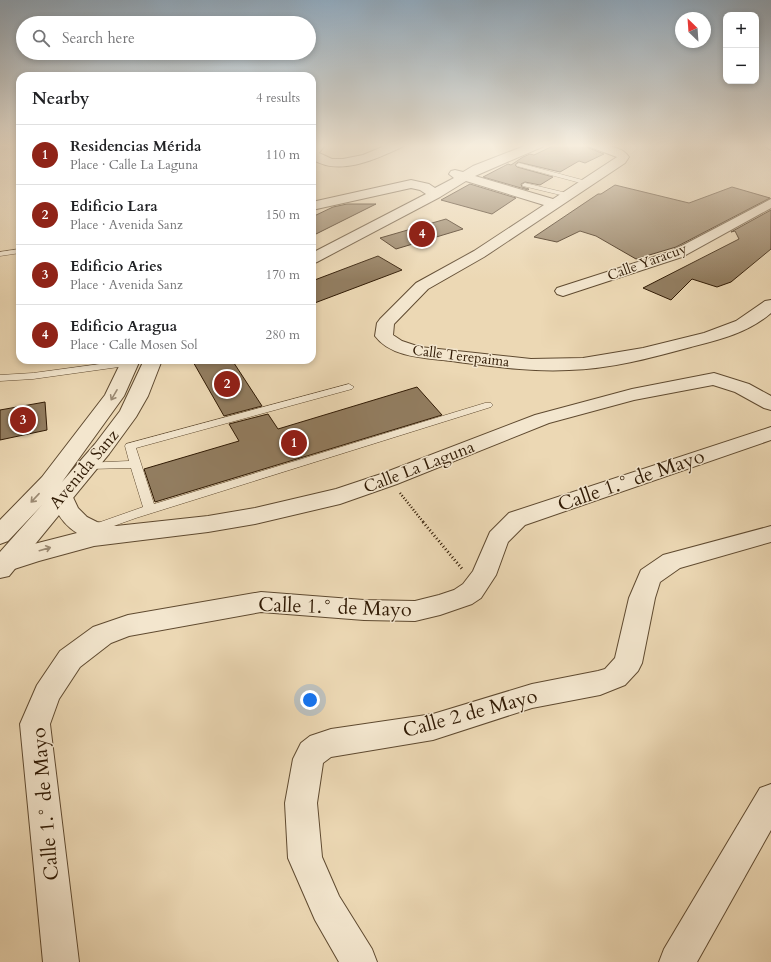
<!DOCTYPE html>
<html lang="en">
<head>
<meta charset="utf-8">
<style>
  :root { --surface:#fff; --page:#f6f6f6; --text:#202124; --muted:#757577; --line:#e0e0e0; --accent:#8f2418 }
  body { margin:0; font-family:Cardo,serif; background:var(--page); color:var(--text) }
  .controls { position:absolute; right:12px; top:12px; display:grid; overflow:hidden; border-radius:8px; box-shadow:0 2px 6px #0003 }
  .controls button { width:36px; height:36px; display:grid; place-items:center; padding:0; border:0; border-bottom:1px solid var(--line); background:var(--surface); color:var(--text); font:20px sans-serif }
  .compass { position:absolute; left:675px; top:12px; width:36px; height:36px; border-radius:50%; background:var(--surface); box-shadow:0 2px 6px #0003; rotate:335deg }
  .you { position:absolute; left:310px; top:700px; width:14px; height:14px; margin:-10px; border:3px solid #fff; border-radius:50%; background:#1a73e8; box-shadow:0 0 0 6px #1a73e833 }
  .badge { display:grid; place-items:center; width:26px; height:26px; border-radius:50%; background:var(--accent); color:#fff; font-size:13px; font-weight:700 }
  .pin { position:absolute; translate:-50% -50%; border:2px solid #fff; box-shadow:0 1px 4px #0006 }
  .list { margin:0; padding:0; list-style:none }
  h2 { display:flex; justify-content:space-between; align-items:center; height:52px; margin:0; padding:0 16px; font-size:17px }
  h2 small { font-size:13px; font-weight:400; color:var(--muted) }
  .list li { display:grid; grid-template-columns:26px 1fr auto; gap:12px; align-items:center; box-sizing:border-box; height:60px; padding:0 16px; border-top:1px solid var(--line) }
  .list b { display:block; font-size:15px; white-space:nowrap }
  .list p { margin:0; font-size:13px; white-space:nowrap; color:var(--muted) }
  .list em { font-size:13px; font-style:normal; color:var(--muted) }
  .icon { flex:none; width:22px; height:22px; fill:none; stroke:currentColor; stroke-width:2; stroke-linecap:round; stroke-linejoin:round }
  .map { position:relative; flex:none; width:771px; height:962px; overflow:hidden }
  .search { position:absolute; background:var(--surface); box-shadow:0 2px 6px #0003; left:16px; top:16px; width:300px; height:44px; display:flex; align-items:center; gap:10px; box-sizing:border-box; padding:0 14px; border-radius:22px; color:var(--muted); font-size:15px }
  .panel { position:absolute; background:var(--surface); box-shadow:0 2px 6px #0003; left:16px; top:72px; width:300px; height:292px; border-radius:12px }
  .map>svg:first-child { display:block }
</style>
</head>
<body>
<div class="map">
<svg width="771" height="962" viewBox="0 0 771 962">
  <rect width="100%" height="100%" fill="#ecd8b4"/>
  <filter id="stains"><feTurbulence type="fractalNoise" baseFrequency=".005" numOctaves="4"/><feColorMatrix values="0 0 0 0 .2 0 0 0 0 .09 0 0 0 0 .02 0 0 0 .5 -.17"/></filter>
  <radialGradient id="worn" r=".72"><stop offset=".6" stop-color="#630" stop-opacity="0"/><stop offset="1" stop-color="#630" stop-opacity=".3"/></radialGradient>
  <g fill="#927d60" stroke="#301a04">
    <path d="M555 145H587L589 148 604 154 585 163 579 161 560 172 518 162 515 165 517 167 553 177 540 185 525 182 521 184 522 187 529 189 528 190 483 177 508 164 511 165 523 157 530 154 534 155Z"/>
    <path d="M470 184 516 198 492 214 441 200Z"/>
    <path d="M615 185 689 203 732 187 770 198 676 247 636 259 596 236 580 231 557 242 534 237 598 194H601Z"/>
    <path d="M347 204H376L312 236V217L333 207Z"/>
    <path d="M771 210V249L731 282 717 287 692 279 671 300 643 288 739 239 735 231 731 232Z"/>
    <path d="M446 219 463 229 396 249 380 238Z"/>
    <path d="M378 256 402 270 312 304V281Z"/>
    <path d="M192 360H232L262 406 224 416Z"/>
    <path d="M417 387 442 415 155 502 144 469 239 441 229 424 268 414 278 429Z"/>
    <path d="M45 402 47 430 0 440V410Z"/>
  </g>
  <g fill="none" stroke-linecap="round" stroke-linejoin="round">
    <g stroke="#5f4a30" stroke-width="1">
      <g id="service">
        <path d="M519 163 590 182 591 183 588 185 517 166 516 165Z"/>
        <path d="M525 183 571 194 572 195 569 197 523 186 522 185Z"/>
        <path d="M20 249V253L0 256V252Z"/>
        <path d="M130 360 135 363 133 365 33 379 0 381V375L33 373Z"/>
        <path d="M349 384 354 387 352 389 136 448 154 504 485 403H491L493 405 491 407 136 518 97 532 93 533 89 532 87 529 89 526 143 507 131 468 88 469 84 467 83 465 84 463 129 461 125 446 126 444Z"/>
      </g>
    </g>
    <g stroke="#5f4a30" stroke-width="2">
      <g id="minor">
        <path d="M312 145H325L319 153 332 159H343L363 155 387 145H404L402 147C376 159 339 177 312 159Z"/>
        <path d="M527 145H544L542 147 475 176 553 199 617 157 590 147 588 145C602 145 621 145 629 157L625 163 484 257 428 289 394 324 393 335 402 341 420 347 531 359 583 358 643 348 704 333 736 321 765 301 771 300V313C748 333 719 340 691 347 651 358 610 369 569 370 529 372 490 366 451 361 427 358 391 358 375 336L377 323 380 319 416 283 474 251 544 205 466 181 440 197 317 262 312 264V253L426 194 420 190 411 188 312 210V202L411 180 429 184 435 188 454 178 449 174 451 171 455 170 463 172 473 166Z"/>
        <path d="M763 145H771V150Z"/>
        <path d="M771 199V208L682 257 569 294 563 296 557 294 555 291 557 288 672 251Z"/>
        <path d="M714 373 749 384 771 396V410L764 408 735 392 713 385 634 400 549 423 397 484 340 504 255 524 208 532 94 546 39 561 8 571 0 569V555L34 544 77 533C63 524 55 512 51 496L54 491 62 488 70 491 78 508 87 517 97 522 116 526 208 516 255 508 336 489 381 474 535 415 632 389Z"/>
        <path d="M771 427V440L525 525 508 542 496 575 481 598 472 604 440 615 415 621 364 620 261 612 129 636 111 643 80 667 59 699 50 724 79 962H43L20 724 37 685 60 651 93 627 128 615 261 592 364 600 415 601 439 595 454 590 463 584 473 571 490 532 509 513Z"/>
        <path d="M771 526V542L680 568 660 582 655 598 642 663 638 671 625 685 600 695 532 708 433 740 331 757 323 763 317 803 322 857 339 896 372 949 377 962H339L315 920 288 858 285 803 293 759 301 743 310 736 331 729 433 714 532 684 598 671 605 669 615 658 629 598 641 570 663 555Z"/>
        <path d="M771 784V830L697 962H659L664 949 760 788Z"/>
      </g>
    </g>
    <g stroke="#5f4a30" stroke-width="2">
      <path id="tertiary" d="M122 360H140L124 396 62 482 95 444 120 411 144 360H162L148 396 136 417 109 454 9 576 0 578V552L42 505 8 541 0 544V520L42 477 105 395Z"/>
    </g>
    <path stroke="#301a04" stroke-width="2.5" stroke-dasharray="1 2" stroke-linecap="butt" d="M400 493 424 523"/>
    <path stroke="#301a04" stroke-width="3" stroke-dasharray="1 2.5" stroke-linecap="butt" d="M423 522 463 570"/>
    <use href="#service" fill="#f3e6ce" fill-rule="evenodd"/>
    <use href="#minor" fill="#f3e6ce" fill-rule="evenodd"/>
    <use href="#tertiary" fill="#f3e6ce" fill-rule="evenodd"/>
  </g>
  <defs><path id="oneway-shaft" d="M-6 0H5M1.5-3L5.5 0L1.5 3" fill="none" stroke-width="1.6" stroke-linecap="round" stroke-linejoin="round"/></defs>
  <g stroke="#9b8a73">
    <use href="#oneway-shaft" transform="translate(114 395) rotate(120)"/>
    <use href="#oneway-shaft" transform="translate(35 498) rotate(133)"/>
    <use href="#oneway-shaft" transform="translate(45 549) rotate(-16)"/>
  </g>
  <linearGradient id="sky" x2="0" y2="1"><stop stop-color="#90a8bb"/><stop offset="0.52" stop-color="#f6eddd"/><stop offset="1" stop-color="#f6eddd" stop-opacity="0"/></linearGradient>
  <rect width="771" height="280" fill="url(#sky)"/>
  <g text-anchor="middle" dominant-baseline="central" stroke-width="3" stroke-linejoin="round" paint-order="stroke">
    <g font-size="14" fill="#301a04" stroke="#f3e6ce">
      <text transform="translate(647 262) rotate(-20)">Calle Yaracuy</text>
      <text transform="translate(461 356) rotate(7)">Calle Terepaima</text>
    </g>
    <g font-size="17" fill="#301a04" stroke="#f3e6ce">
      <text transform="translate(419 467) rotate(-21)">Calle La Laguna</text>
      <text transform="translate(84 469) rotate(-50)">Avenida Sanz</text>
    </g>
    <g font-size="20" fill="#301a04" stroke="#f3e6ce">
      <text transform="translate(631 480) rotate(-19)">Calle 1.° de Mayo</text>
      <text transform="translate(335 607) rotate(2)">Calle 1.° de Mayo</text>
      <text transform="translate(470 713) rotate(-15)">Calle 2 de Mayo</text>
      <text transform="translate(45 804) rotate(-95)">Calle 1.° de Mayo</text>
    </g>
  </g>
  <rect width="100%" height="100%" filter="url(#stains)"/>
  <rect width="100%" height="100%" fill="url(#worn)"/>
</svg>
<div class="controls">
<button>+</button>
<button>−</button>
</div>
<svg class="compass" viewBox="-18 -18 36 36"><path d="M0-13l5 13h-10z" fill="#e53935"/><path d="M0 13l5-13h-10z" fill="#757577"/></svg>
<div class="you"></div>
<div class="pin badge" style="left:294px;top:443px">1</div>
<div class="pin badge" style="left:227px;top:384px">2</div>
<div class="pin badge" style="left:23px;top:420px">3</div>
<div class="pin badge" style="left:422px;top:234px">4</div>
<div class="search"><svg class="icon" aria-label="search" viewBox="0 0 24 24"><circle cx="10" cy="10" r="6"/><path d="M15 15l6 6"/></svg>Search here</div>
<section class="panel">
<h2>Nearby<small>4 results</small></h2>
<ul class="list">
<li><span class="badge">1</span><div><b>Residencias Mérida</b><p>Place · Calle La Laguna</p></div><em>110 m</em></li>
<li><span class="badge">2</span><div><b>Edificio Lara</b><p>Place · Avenida Sanz</p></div><em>150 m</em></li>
<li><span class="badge">3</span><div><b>Edificio Aries</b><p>Place · Avenida Sanz</p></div><em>170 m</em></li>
<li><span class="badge">4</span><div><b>Edificio Aragua</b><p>Place · Calle Mosen Sol</p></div><em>280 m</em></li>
</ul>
</section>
</div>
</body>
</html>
